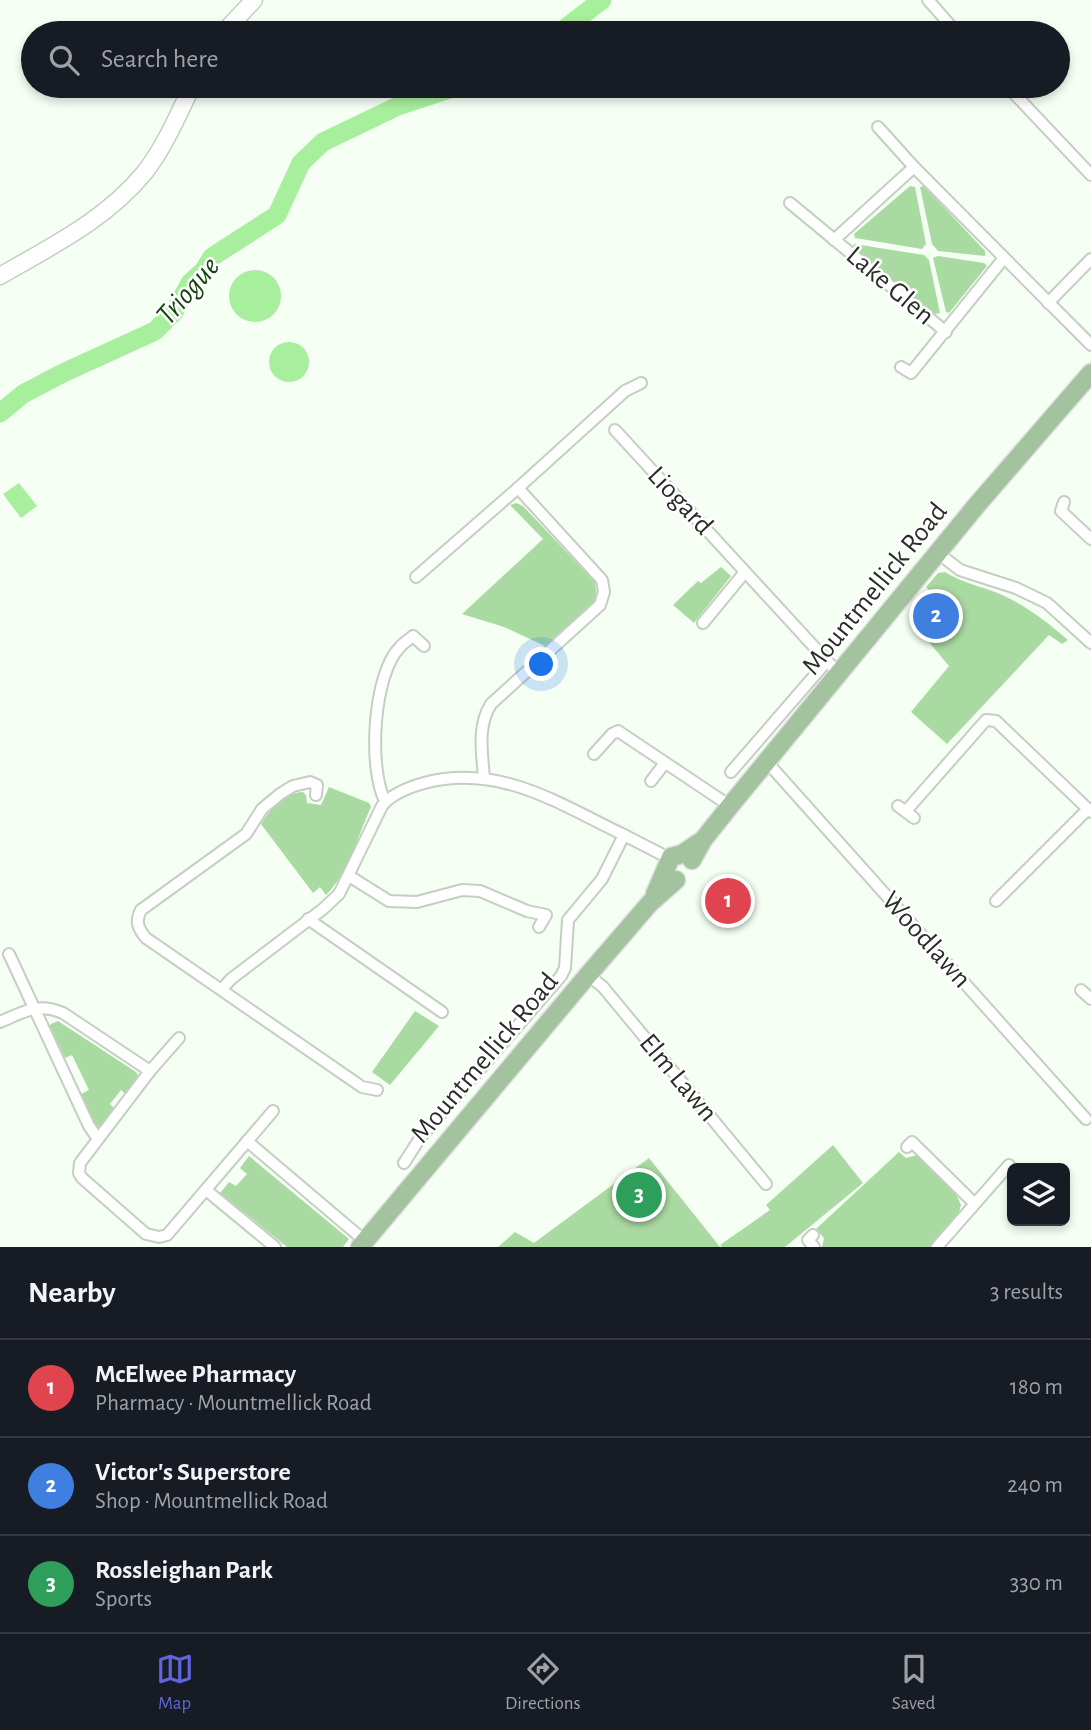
<!DOCTYPE html>
<html lang="en">
<head>
<meta charset="utf-8">
<style>
  :root { --surface:#171b24; --page:#242831; --text:#f1f3f6; --muted:#9ea1a6; --line:#363941; --accent:#6065dd }
  body { margin:0; font-family:"Alegreya Sans",sans-serif; background:var(--page); color:var(--text) }
  .controls { position:absolute; right:21px; bottom:21px; display:grid; overflow:hidden; border-radius:10px; box-shadow:0 4px 10px #0003 }
  .controls button { width:63px; height:63px; display:grid; place-items:center; padding:0; border:0; border-bottom:2px solid var(--line); background:var(--surface); color:var(--text); font:35px sans-serif }
  .you { position:absolute; left:542px; top:665px; width:24px; height:24px; margin:-18px; border:5px solid #fff; border-radius:50%; background:#1a73e8; box-shadow:0 0 0 10px #1a73e833 }
  .badge { display:grid; place-items:center; width:46px; height:46px; border-radius:50%; background:var(--accent); color:#fff; font-size:23px; font-weight:700 }
  .pin { position:absolute; translate:-50% -50%; border:4px solid #fff; box-shadow:0 2px 7px #0006 }
  .list { margin:0; padding:0; list-style:none }
  h2 { display:flex; justify-content:space-between; align-items:center; height:91px; margin:0; padding:0 28px; font-size:30px }
  h2 small { font-size:23px; font-weight:400; color:var(--muted) }
  .list li { display:grid; grid-template-columns:46px 1fr auto; gap:21px; align-items:center; box-sizing:border-box; height:98px; padding:0 28px; border-top:2px solid var(--line) }
  .list b { display:block; font-size:26px; white-space:nowrap }
  .list p { margin:0; font-size:23px; white-space:nowrap; color:var(--muted) }
  .list em { font-size:23px; font-style:normal; color:var(--muted) }
  .icon { flex:none; width:38px; height:38px; fill:none; stroke:currentColor; stroke-width:2; stroke-linecap:round; stroke-linejoin:round }
  .map { position:relative; flex:none; width:1091px; height:1247px; overflow:hidden }
  .search { position:absolute; background:var(--surface); box-shadow:0 4px 10px #0003; left:21px; right:21px; top:21px; height:77px; display:flex; align-items:center; gap:18px; box-sizing:border-box; padding:0 24px; border-radius:38px; color:var(--muted); font-size:26px }
  .sheet { height:385px; background:var(--surface) }
  nav { display:flex; justify-content:space-around; align-items:center; box-sizing:border-box; height:98px; border-top:2px solid var(--line); background:var(--surface); font-size:19px; color:var(--muted) }
  nav a { display:grid; justify-items:center; gap:4px }
  nav .on { color:var(--accent) }
  .map>svg:first-child { display:block }
</style>
</head>
<body>
<div class="map">
<svg width="1091" height="1247" viewBox="0 0 1091 1247">
  <rect width="100%" height="100%" fill="#f5fff4"/>
  <g fill="#a9daa1">
    <path d="M910 186 915 187 926 244 922 249 855 238 854 234Z"/>
    <path d="M924 186 985 251V256L938 251 932 244 920 187Z"/>
    <path d="M854 244 924 255 929 260 940 313 935 314 853 247Z"/>
    <path d="M938 256 984 263 987 266 949 313 946 312 933 258Z"/>
    <path d="M516 503 523 506 595 582 597 598 595 603 547 647 504 627 462 614 543 539 510 505Z"/>
    <path d="M721 567 731 576 694 623 673 605 698 581 701 583Z"/>
    <path d="M945 572C963 583 976 585 995 592 1023 603 1046 621 1068 640L1062 644 1049 635 947 744 911 712 949 666 929 642 954 616 926 587 938 573Z"/>
    <path d="M329 787 369 803 371 807C357 837 350 871 326 895L320 887 313 893 261 824C270 809 285 792 303 792L306 795 307 803 321 805Z"/>
    <path d="M415 1011 439 1026 390 1085 372 1072Z"/>
    <path d="M58 1021 136 1072 139 1077 128 1096 121 1090 110 1104 116 1110 100 1128 97 1127 81 1094 89 1090 72 1055 65 1058 50 1026 51 1024Z"/>
    <path d="M833 1145 863 1183 785 1247H722L720 1245 770 1210 766 1205Z"/>
    <path d="M899 1152 906 1158 917 1155 922 1157 956 1194 961 1205 958 1216 932 1247H822L824 1238 816 1229Z"/>
    <path d="M249 1156 349 1239 343 1247H287L220 1193 229 1182 236 1186 247 1174 240 1168Z"/>
    <path d="M649 1158 720 1247H498L515 1232 534 1243Z"/>
  </g>
  <g fill="#a8ef9d">
    <circle cx="255" cy="296" r="26"/>
    <circle cx="289" cy="362" r="20"/>
    <path d="M19 483 37 506 21 518 3 494Z"/>
  </g>
  <g fill="none" stroke-linecap="round" stroke-linejoin="round">
    <g stroke="#a8ef9d" stroke-width="19">
      <path d="M559 33 602 0"/>
      <path d="M0 413 23 394 63 373 155 331 174 312 190 283 204 270 212 257 277 215 301 163 323 142 398 106 459 86"/>
    </g>
    <g stroke="#c4cfc2" stroke-width="14">
      <g id="street">
        <path d="M928 0 957 33"/>
        <path d="M1007 86 1091 175"/>
        <path d="M878 127 914 167 1091 345"/>
        <path d="M790 203 946 332"/>
        <path d="M834 240 914 167"/>
        <path d="M1048 303 1091 259"/>
        <path d="M901 367 911 373 1004 258"/>
        <path d="M615 430 839 674"/>
        <path d="M1064 502 1061 511 1091 539"/>
        <path d="M938 553 960 570 1016 588 1047 603 1091 643"/>
        <path d="M416 577 518 488 625 391 641 383"/>
        <path d="M703 623 745 572"/>
        <path d="M594 754 612 734 618 731 730 806"/>
        <path d="M767 762 1086 1119"/>
        <path d="M731 772 827 661"/>
        <path d="M484 778C482 752 477 726 491 704L600 605 604 592 602 580 518 488"/>
        <path d="M651 781 665 763"/>
        <path d="M316 795 317 785 310 782 293 786 280 794 262 809 246 834 141 910C135 921 138 929 146 938L362 1087 377 1090"/>
        <path d="M385 801C368 768 373 674 400 647 403 643 409 640 413 636L424 646"/>
        <path d="M898 806 914 818"/>
        <path d="M906 811 986 720 996 721 1091 812"/>
        <path d="M349 876 389 901 417 902 462 890 480 891 527 911 546 915 539 927"/>
        <path d="M996 901 1088 809"/>
        <path d="M308 919 442 1012"/>
        <path d="M9 954 89 1126 98 1139"/>
        <path d="M588 975 603 987 766 1184"/>
        <path d="M222 989 231 979 323 909 339 894 382 806C391 794 410 787 424 783 500 763 559 804 624 835"/>
        <path d="M1081 990 1091 999"/>
        <path d="M0 1022C24 1012 37 1002 63 1013L150 1071"/>
        <path d="M179 1038 150 1071 80 1163 79 1173 82 1178 146 1234 159 1237 167 1235 273 1111"/>
        <path d="M247 1141 365 1241"/>
        <path d="M907 1147 912 1142 974 1203"/>
        <path d="M404 1163 420 1138 561 976 565 968 568 920 602 879 624 835 663 855 669 861"/>
        <path d="M206 1190 275 1247"/>
        <path d="M813 1235 808 1240 814 1247"/>
        <path d="M937 1247 1009 1165"/>
      </g>
    </g>
    <g stroke="#c4cfc2" stroke-width="19">
      <g id="secondary">
        <path d="M223 33 254 0"/>
        <path d="M0 276C52 246 107 219 145 172 165 146 178 115 192 86"/>
      </g>
    </g>
    <g stroke="#dddedd" stroke-width="21">
      <g id="primary">
        <path d="M692 860 703 840 730 806 976 506 1091 373"/>
        <path d="M655 894 671 857 682 854 700 842"/>
        <path d="M360 1247 588 975 650 903 676 880"/>
      </g>
    </g>
    <use href="#street" stroke="#fff" stroke-width="10"/>
    <use href="#secondary" stroke="#fff" stroke-width="16"/>
    <use href="#primary" stroke="#a3c29e" stroke-width="18"/>
  </g>
  <g text-anchor="middle" dominant-baseline="central" stroke-width="5" stroke-linejoin="round" paint-order="stroke">
    <g font-size="28" fill="#2a2e29" stroke="#fff">
      <text transform="translate(890 286) rotate(40)">Lake Glen</text>
      <text transform="translate(680 501) rotate(47)">Liogard</text>
      <text transform="translate(875 589) rotate(-51)">Mountmellick Road</text>
      <text transform="translate(926 940) rotate(48)">Woodlawn</text>
      <text transform="translate(485 1058) rotate(-50)">Mountmellick Road</text>
      <text transform="translate(678 1078) rotate(50)">Elm Lawn</text>
    </g>
    <g font-size="30" font-style="italic" fill="#184611" stroke="#fff">
      <text transform="translate(188 291) rotate(-49)">Triogue</text>
    </g>
  </g>
</svg>
<div class="controls">
<button><svg class="icon" aria-label="layers" viewBox="0 0 24 24"><path d="M12 4l9 5-9 5-9-5zM3 14l9 5 9-5"/></svg></button>
</div>
<div class="you"></div>
<div class="pin badge" style="left:728px;top:901px;background:#e0444e">1</div>
<div class="pin badge" style="left:936px;top:616px;background:#3f7fe0">2</div>
<div class="pin badge" style="left:639px;top:1195px;background:#2e9e5b">3</div>
<div class="search"><svg class="icon" aria-label="search" viewBox="0 0 24 24"><circle cx="10" cy="10" r="6"/><path d="M15 15l6 6"/></svg>Search here</div>
</div>
<section class="sheet">
<h2>Nearby<small>3 results</small></h2>
<ul class="list">
<li><span class="badge" style="background:#e0444e">1</span><div><b>McElwee Pharmacy</b><p>Pharmacy · Mountmellick Road</p></div><em>180 m</em></li>
<li><span class="badge" style="background:#3f7fe0">2</span><div><b>Victor's Superstore</b><p>Shop · Mountmellick Road</p></div><em>240 m</em></li>
<li><span class="badge" style="background:#2e9e5b">3</span><div><b>Rossleighan Park</b><p>Sports</p></div><em>330 m</em></li>
</ul>
</section>
<nav>
<a class="on"><svg class="icon" aria-label="map" viewBox="0 0 24 24"><path d="M3 6l6-2 6 2 6-2v14l-6 2-6-2-6 2zM9 4v14M15 6v14"/></svg>Map</a>
<a><svg class="icon" aria-label="directions" viewBox="0 0 24 24"><path d="M12 3l9 9-9 9-9-9zM9 14v-3h6M13 9l2 2-2 2"/></svg>Directions</a>
<a><svg class="icon" aria-label="saved" viewBox="0 0 24 24"><path d="M7 4h10v16l-5-4-5 4z"/></svg>Saved</a>
</nav>
</body>
</html>
